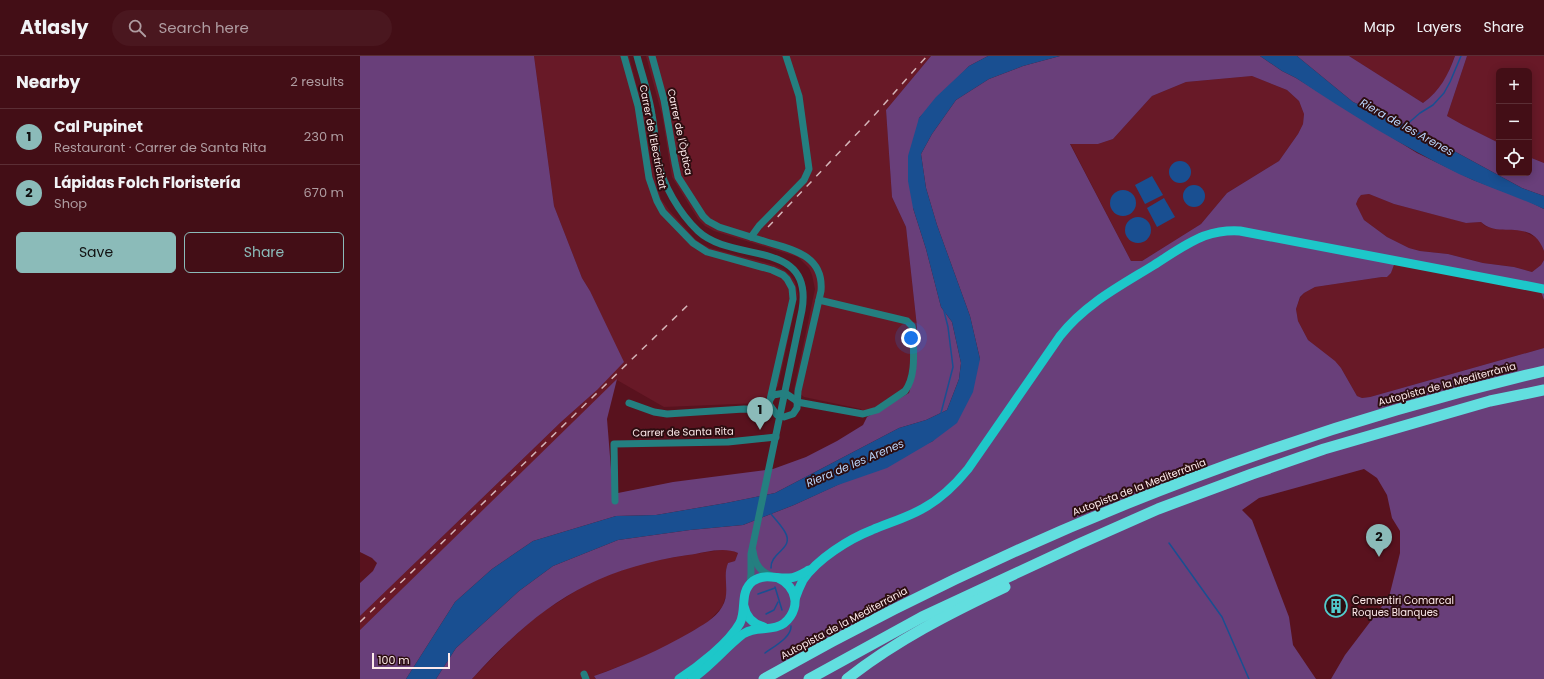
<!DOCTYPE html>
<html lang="en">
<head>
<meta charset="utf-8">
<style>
  :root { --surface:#430e16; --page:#4a171f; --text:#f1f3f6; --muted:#af9ca1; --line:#5b2e35; --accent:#8bbbb9 }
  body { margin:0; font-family:Poppins,sans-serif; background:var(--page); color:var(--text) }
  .controls { position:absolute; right:12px; top:12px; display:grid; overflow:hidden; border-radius:6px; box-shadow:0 2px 10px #0003 }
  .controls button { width:36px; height:36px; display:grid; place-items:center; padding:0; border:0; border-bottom:1px solid var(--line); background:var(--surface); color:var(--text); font:20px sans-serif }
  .scale { position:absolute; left:12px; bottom:10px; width:78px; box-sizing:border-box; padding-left:4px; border:2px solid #fdeaeb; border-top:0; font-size:11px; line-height:14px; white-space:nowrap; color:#fdeaeb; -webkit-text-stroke:3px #2c0d10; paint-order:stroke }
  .you { position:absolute; left:551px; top:282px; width:14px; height:14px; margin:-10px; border:3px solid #fff; border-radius:50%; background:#1a73e8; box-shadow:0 0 0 6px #1a73e833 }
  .badge { display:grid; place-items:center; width:26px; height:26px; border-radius:50%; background:var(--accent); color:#111; font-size:13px; font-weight:700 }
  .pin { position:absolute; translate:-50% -33px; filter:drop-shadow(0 1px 2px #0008) }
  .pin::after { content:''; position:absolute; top:21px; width:14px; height:12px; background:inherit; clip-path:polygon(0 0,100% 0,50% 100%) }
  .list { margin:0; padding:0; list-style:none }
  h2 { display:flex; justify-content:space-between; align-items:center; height:52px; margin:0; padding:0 16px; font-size:17px }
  h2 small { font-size:13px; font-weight:400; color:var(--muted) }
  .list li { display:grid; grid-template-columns:26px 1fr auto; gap:12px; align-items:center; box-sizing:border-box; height:56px; padding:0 16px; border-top:1px solid var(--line) }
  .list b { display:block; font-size:15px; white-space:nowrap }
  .list p { margin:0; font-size:13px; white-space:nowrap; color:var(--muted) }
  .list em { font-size:13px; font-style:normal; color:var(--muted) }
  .actions { display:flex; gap:8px; padding:12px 16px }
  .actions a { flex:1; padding:9px 0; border:1px solid var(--accent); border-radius:6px; text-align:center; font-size:14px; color:var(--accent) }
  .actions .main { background:var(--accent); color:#111 }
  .icon { flex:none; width:22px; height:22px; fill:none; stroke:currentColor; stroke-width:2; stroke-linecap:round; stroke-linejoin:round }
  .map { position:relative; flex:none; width:1184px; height:623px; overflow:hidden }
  header { display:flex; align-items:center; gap:24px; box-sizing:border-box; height:56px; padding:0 20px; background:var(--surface); border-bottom:1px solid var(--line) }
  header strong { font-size:19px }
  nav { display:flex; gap:22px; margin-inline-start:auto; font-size:14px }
  .search { width:280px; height:36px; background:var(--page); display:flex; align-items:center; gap:10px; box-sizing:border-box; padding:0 14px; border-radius:22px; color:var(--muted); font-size:15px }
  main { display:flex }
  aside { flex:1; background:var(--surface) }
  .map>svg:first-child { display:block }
</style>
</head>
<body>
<header>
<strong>Atlasly</strong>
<div class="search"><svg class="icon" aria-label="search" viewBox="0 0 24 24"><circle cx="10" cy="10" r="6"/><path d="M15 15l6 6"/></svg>Search here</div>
<nav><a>Map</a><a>Layers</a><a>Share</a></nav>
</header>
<main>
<aside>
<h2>Nearby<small>2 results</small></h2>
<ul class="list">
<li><span class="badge">1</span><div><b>Cal Pupinet</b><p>Restaurant · Carrer de Santa Rita</p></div><em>230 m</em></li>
<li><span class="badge">2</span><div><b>Lápidas Folch Floristería</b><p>Shop</p></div><em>670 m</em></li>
</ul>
<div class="actions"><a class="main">Save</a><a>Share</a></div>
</aside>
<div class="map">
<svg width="1184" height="623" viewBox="0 0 1184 623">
  <rect width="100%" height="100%" fill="#59121e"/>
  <g fill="#681927">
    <path d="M174 0H269L286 66 289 96 296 126 301 143 309 154 335 183 342 188 350 192 414 209 424 214 430 219 435 226 438 238 418 330 400 347 304 351 257 324 0 574V560L201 366 237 334 230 235 222 222 194 150Z"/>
    <path d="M286 0H571L526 54 532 141 546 171 557 271 556 312 549 337 507 361 501 353 444 341 434 333 455 233 452 219 449 212 438 201 354 175 345 170 338 163 312 121 302 59Z"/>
    <path d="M989 0H1095L1084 27 1074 38 1063 47Z"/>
    <path d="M1107 0H1184V107L1169 101V15H1139V87L1103 69 1087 60Z"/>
    <path d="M892 20 927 34 939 45 944 58 943 68 938 78 919 105 867 137 841 168 782 205H771L710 87 738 88 753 83 792 40 826 26Z"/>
    <path d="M1009 138 1034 148 1092 163 1106 167 1121 166 1125 170 1135 173 1161 174 1177 182 1181 187 1184 195V204L1181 209 1172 216 1154 211 1123 207 1088 198 1060 195 1049 192 1027 181 1004 164 996 148 998 143 1001 139Z"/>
    <path d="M1034 206 1181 236 1184 244V292L1010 341 1002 342 997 340 981 312 948 284 938 265 936 253 940 242 944 237 955 231 1022 221H1027L1031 217Z"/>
    <path d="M369 493 378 497 375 505 368 507 366 513 367 537 362 551 348 566 311 588 289 599 234 620 236 623H112L148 586 178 559 222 531 245 520 285 506 347 496Z"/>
  </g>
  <g fill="#693f7a" fill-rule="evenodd">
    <path d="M0 0H174L194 150 222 222 230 235 264 306 237 334 201 366 0 560V527L13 515 17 507 12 502 0 496Z"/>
    <path d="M571 0H628L609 10 559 62 553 152 566 193 581 251 592 266 601 307 599 323 587 354 566 364 539 372 415 437 366 447 296 459 256 460 173 485 132 513 95 546 46 623H0V574L257 323 247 363 253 438 313 426 413 413 446 401 477 385 503 369 507 361 549 337 556 312 557 271 546 171 532 141 526 54Z"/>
    <path d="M700 0H900L922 15 936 22 1057 97 1113 124 1166 144 1184 153V195C1171 160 1140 184 1121 166L1106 167 1034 148 1009 138 1001 139 998 143 996 148 1004 164 1027 181 1049 192 1060 195 1088 198 1123 207 1154 211 1172 216 1181 209 1184 204V244L1181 236 1035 206 1031 217 1027 221H1022L955 231 944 237 940 241 936 253 938 265 948 284 975 305 981 312 997 340 1002 342 1010 341 1184 292V623H971L985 599 1029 541 1040 497V475L1032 462 1027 439 1017 422 1004 413 899 442 882 454 892 464 929 561 933 589 956 623H236L234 620C268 608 300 594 331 576 342 569 355 563 362 551 371 537 362 521 368 507L375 505 378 497C363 490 344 497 328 499 232 513 176 552 112 623H76L96 592 159 535 193 510 258 484 330 474 383 469 434 449 573 385 620 303 610 260 577 169 566 132 561 98 572 78 596 44 629 23 663 10ZM892 20 927 34 939 45 944 58 943 68 938 78 919 105 867 137 841 168 782 205H771L710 88H738L753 83 792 40 826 26Z"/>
    <path d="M937 0H989L1063 47C1080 35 1088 19 1095 0H1107L1087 60 1103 69 1139 87V117H1169V101L1184 107V140L1162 132 1050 71 993 46Z"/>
  </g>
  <g fill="#194f91">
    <path d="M628 0H700L663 10 629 23 596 44 572 78 561 98 566 132 577 169 610 260 620 303 613 336 597 367 573 385 527 412 478 429 434 449 383 469 330 474 258 484 193 510 159 535 96 592 76 623H46L95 546 132 513 173 485 256 460 296 459 366 447 415 437 539 372 566 364 587 354 599 323 601 307 592 266 581 251 566 193 553 152 548 125V100L559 62 576 41 609 10Z"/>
    <path d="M900 0H937L993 46 1050 71 1162 132 1184 140V153C1156 140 1127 131 1099 118 1042 90 988 57 936 22L922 15Z"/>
    <circle cx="820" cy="116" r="11"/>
    <path d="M792 120 803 139 785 148 775 129Z"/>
    <circle cx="834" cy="140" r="11"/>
    <circle cx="763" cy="147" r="13"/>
    <path d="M804 142 815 161 797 171 787 152Z"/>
    <circle cx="778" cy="174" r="13"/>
  </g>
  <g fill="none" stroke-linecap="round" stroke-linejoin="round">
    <g stroke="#194f91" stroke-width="1.5">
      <path d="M1045 70 1060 57 1073 49 1084 37 1090 26 1101 0"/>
      <path d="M581 357 593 311 588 271 584 255"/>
      <path d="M809 487 862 561 889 623"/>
      <path d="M411 512C410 496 435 493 425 476 421 469 416 464 411 458"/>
      <path d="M415 531 422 554"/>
      <path d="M398 538 415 532"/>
      <path d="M406 558 414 554 418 546"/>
      <path d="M405 597C413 591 432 581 431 570"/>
    </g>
    <g stroke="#247f80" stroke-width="7">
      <path d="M264 0 278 50 289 122 297 145 303 156 333 187 347 196 412 214 423 219 427 223 432 232 433 243 409 348 417 359 424 361 433 358 437 352 438 335 461 235C464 200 434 194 407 186 391 181 375 176 359 171L348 165 343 160 318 121 315 107 304 44 292 0"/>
      <path d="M277 0C282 19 289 39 292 59 295 74 295 89 298 104 302 128 320 158 338 175 373 208 454 182 442 254L391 498V518L390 529"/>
      <path d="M391 181 399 170 444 124 449 113 439 40 426 0"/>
      <path d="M411 342 413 339 425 337 437 345"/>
      <path d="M437 346 503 358 517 354 545 335C557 319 553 293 553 275L552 270 547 265 459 244"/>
      <path d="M269 347 294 356 307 358 384 353 412 354"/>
      <path d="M255 445 254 388 368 386 416 381"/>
      <path d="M393 495C395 508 400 516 412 520"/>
      <path d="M224 618 226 623"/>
    </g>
    <g stroke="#1dc7c9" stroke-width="9">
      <path d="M435 543C437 537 440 530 443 524 457 503 489 483 512 474 528 467 546 462 562 453 581 443 595 429 608 413L700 280C725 248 760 230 794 209 810 199 826 187 844 180 856 176 867 174 880 175L1184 233"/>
      <path d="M384 550C386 561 393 568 404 571"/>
      <path d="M319 623C338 611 369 587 380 567 387 553 379 536 393 525 405 517 416 523 429 522 436 522 442 518 449 514"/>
      <path d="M332 623C351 610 365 592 383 578 394 571 404 574 416 571 428 568 436 555 435 543 433 533 427 526 418 522"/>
    </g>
    <g stroke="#62dedf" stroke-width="11">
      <path d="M404 623C648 485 911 379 1184 315"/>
      <path d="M449 623 562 561 719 488 798 453 892 418 964 393 1130 345 1184 334"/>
      <path d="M487 623C535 585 590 557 645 531"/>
    </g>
    <g stroke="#d5b5b9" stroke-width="1.5" stroke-dasharray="7 7" stroke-linecap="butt">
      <path d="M408 171 510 64 567 0"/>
      <path d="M0 566 329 248"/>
    </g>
  </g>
  <defs>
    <g id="building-ring" transform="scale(1.15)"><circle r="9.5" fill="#2c0d10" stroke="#52cdce" stroke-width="1.5"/><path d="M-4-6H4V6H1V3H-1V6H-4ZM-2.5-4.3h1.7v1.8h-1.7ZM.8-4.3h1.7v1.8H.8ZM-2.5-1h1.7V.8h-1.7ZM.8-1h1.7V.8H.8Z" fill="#52cdce"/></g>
  </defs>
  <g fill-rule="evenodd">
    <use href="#building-ring" x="976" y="550"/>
  </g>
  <g text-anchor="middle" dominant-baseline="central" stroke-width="4" stroke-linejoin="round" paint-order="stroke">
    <g font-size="10" fill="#fdeaeb" stroke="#2c0d10">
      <text transform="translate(320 76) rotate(78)">Carrer de l'Òptica</text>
      <text transform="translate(293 81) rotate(79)">Carrer de l'Electricitat</text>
      <text transform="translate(1087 328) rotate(-15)">Autopista de la Mediterrània</text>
      <text transform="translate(323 376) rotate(-1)">Carrer de Santa Rita</text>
      <text transform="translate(779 431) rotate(-21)">Autopista de la Mediterrània</text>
      <text transform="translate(484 567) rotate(-28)">Autopista de la Mediterrània</text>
    </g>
    <g font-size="10" fill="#fdeaeb" stroke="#2c0d10" text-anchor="start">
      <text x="992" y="544">Cementiri Comarcal<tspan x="992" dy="12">Roques Blanques</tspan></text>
    </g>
    <g font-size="11" font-style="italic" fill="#b9d5fb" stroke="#2c0d10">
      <text transform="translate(1047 71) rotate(29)">Riera de les Arenes</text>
      <text transform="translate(495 407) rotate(-23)">Riera de les Arenes</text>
    </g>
  </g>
</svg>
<div class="controls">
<button>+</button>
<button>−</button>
<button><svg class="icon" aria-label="locate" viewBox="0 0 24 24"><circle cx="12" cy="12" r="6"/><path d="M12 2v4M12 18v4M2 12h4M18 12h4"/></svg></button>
</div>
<div class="scale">100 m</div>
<div class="you"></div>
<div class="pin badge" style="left:400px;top:374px">1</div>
<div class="pin badge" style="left:1019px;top:501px">2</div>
</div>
</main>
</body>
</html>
